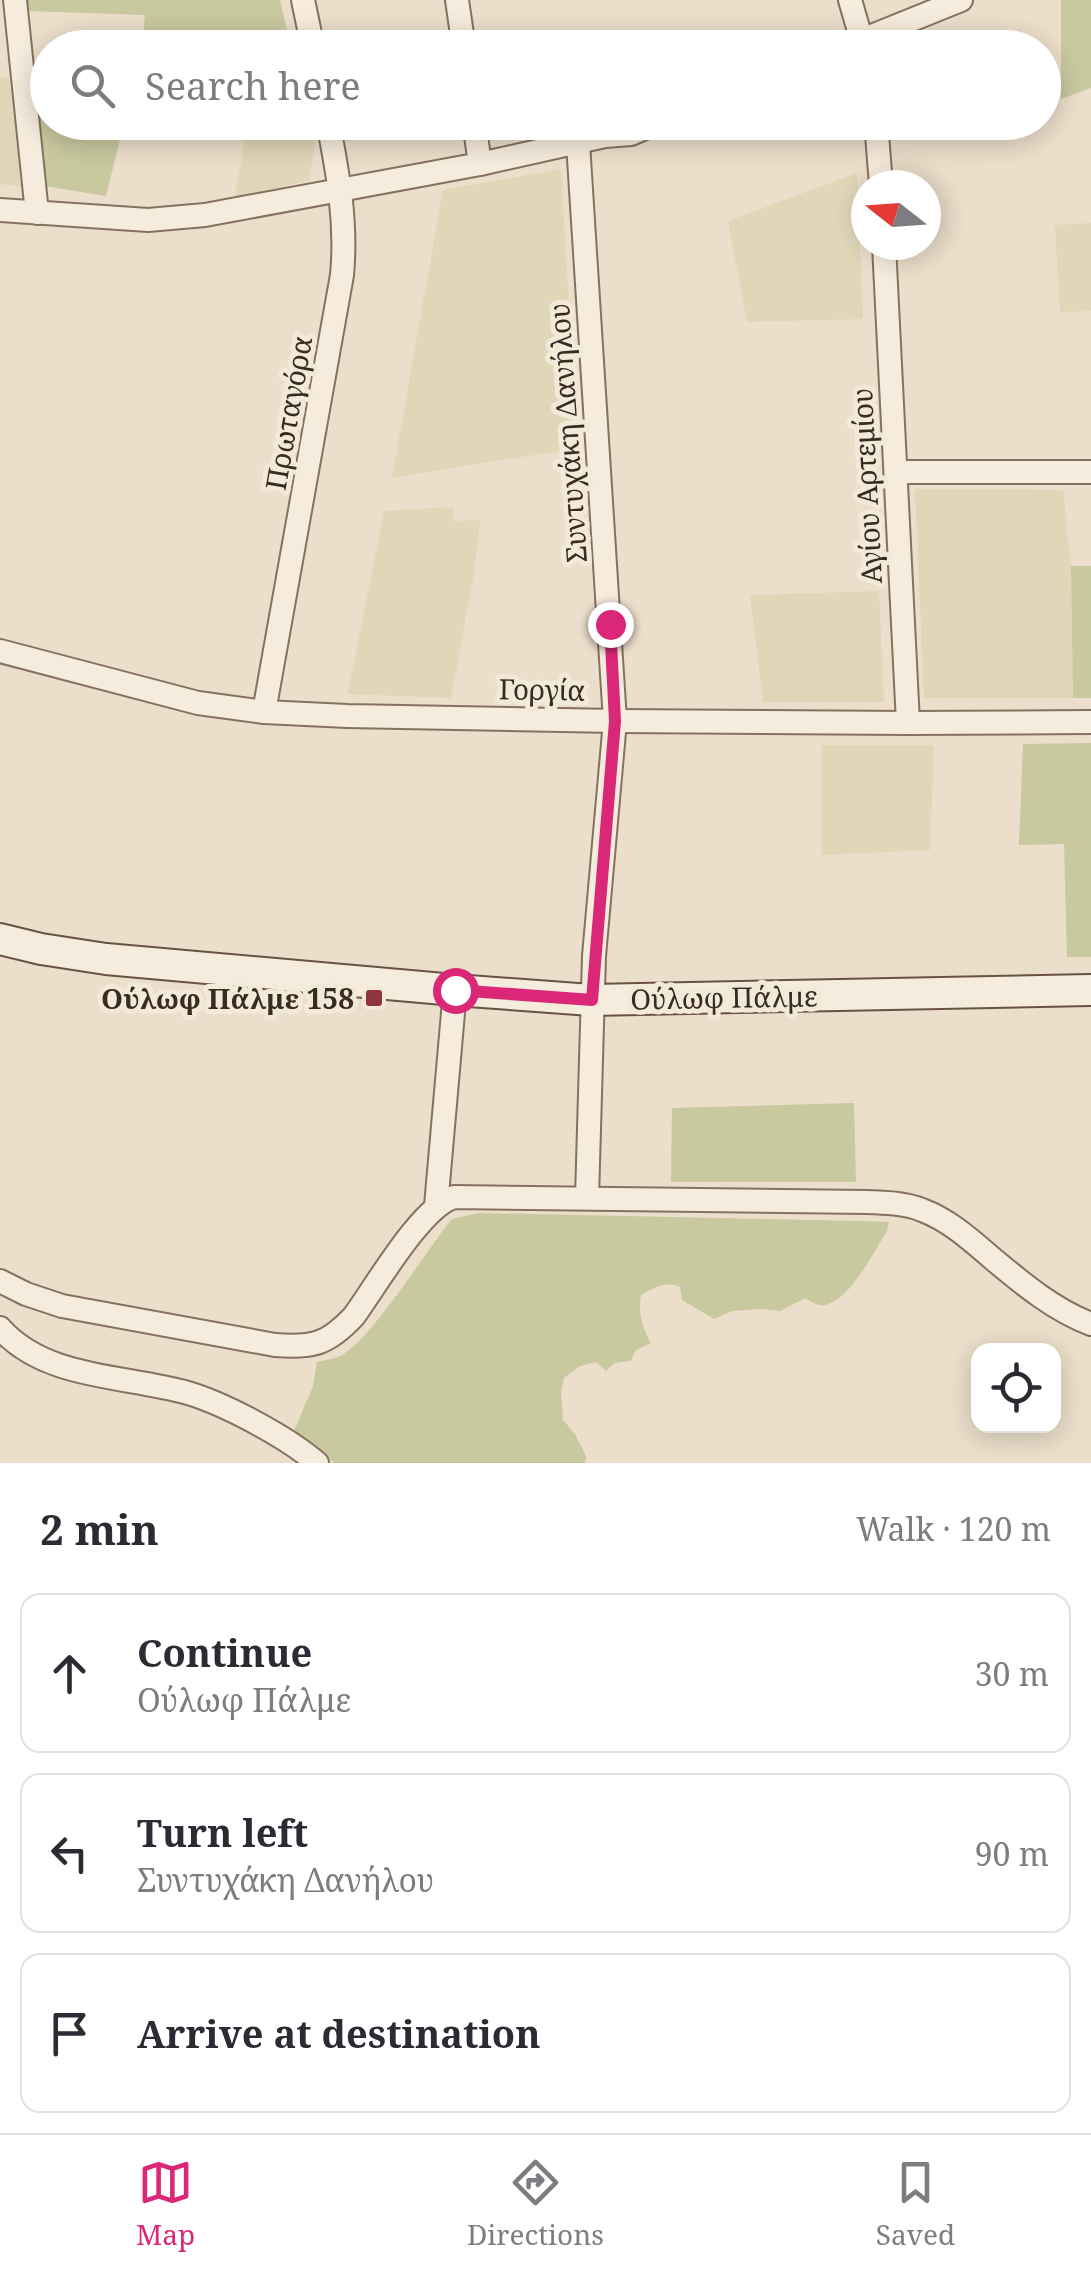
<!DOCTYPE html>
<html lang="en">
<head>
<meta charset="utf-8">
<style>
  :root { --surface:#fff; --page:#f2f2f3; --text:#2b2b33; --muted:#7c7c81; --line:#e1e1e2; --accent:#db2777 }
  body { margin:0; font-family:"Noto Serif",serif; background:var(--page); color:var(--text) }
  .controls { position:absolute; right:30px; bottom:30px; display:grid; overflow:hidden; border-radius:20px; box-shadow:0 5px 25px #0003 }
  .controls button { width:90px; height:90px; display:grid; place-items:center; padding:0; border:0; border-bottom:2px solid var(--line); background:var(--surface); color:var(--text); font:50px sans-serif }
  .compass { position:absolute; left:851px; top:170px; width:90px; height:90px; border-radius:50%; background:var(--surface); box-shadow:0 5px 25px #0003; rotate:287deg }
  .stop { position:absolute; width:30px; height:30px; margin:-22px; border:8px solid #db2777; border-radius:50%; background:#fff }
  .stop.end { background:#db2777; border-color:#fff; box-shadow:0 2px 10px #0008 }
  .list { margin:0; padding:0; list-style:none }
  h2 { display:flex; justify-content:space-between; align-items:center; height:130px; margin:0; padding:0 40px; font-size:42px }
  h2 small { font-size:32px; font-weight:400; color:var(--muted) }
  .list li { display:grid; grid-template-columns:65px 1fr auto; gap:30px; align-items:center; box-sizing:border-box; height:160px; margin:0 20px 20px; padding:0 20px; border:2px solid var(--line); border-radius:20px }
  .list b { display:block; font-size:38px; white-space:nowrap }
  .list p { margin:0; font-size:32px; white-space:nowrap; color:var(--muted) }
  .list em { font-size:32px; font-style:normal; color:var(--muted) }
  .icon { flex:none; width:55px; height:55px; fill:none; stroke:currentColor; stroke-width:2; stroke-linecap:round; stroke-linejoin:round }
  .map { position:relative; flex:none; width:1091px; height:1463px; overflow:hidden }
  .search { position:absolute; background:var(--surface); box-shadow:0 5px 25px #0003; left:30px; right:30px; top:30px; height:110px; display:flex; align-items:center; gap:25px; box-sizing:border-box; padding:0 35px; border-radius:55px; color:var(--muted); font-size:38px }
  .sheet { height:670px; background:var(--surface) }
  nav { display:flex; justify-content:space-around; align-items:center; box-sizing:border-box; height:140px; border-top:2px solid var(--line); background:var(--surface); font-size:28px; color:var(--muted) }
  nav a { display:grid; justify-items:center; gap:5px }
  nav .on { color:var(--accent) }
  .map>svg:first-child { display:block }
</style>
</head>
<body>
<div class="map">
<svg width="1091" height="1463" viewBox="0 0 1091 1463">
  <rect width="100%" height="100%" fill="#ebdeca"/>
  <g fill="#e0d6b8">
    <path d="M0 77 9 79 22 187 0 184Z"/>
    <path d="M174 123H312L316 136 309 180 245 196H235L245 139Z"/>
    <path d="M561 169 577 448 392 478 443 190Z"/>
    <path d="M857 173 863 319 747 322 728 221Z"/>
    <path d="M1091 223V311L1060 312 1055 225Z"/>
    <path d="M915 489 1063 490 1071 566 1073 698H924Z"/>
    <path d="M453 507 454 521 480 520 475 568 451 698 348 694 384 511Z"/>
    <path d="M879 591 884 702H763L750 595Z"/>
    <path d="M822 745H934L930 850 822 855Z"/>
  </g>
  <g fill="#c8c99f">
    <path d="M26 0H280L291 47 176 48 151 44 150 47H142L145 15 27 11Z"/>
    <path d="M1061 0H1091V88L1061 99Z"/>
    <path d="M35 63H47L48 122 124 123 106 196 45 186Z"/>
    <path d="M1071 566H1091V698H1073Z"/>
    <path d="M1091 743V957H1067L1064 844 1019 845 1023 744Z"/>
    <path d="M854 1103 856 1182H671L672 1108Z"/>
    <path d="M479 1213 857 1221 889 1222 887 1231C874 1251 846 1309 819 1305 814 1304 809 1300 805 1298L780 1311 759 1309 732 1311 714 1319 682 1300 680 1287C666 1280 654 1288 641 1295 638 1314 642 1327 651 1343L636 1350 631 1361 615 1363 606 1371 596 1362 580 1366 564 1378 561 1392 563 1420 575 1434 586 1456 585 1463H334L316 1445 294 1431 313 1386 317 1362C324 1360 333 1359 340 1356 370 1342 427 1249 452 1219Z"/>
  </g>
  <g fill="none" stroke-linecap="round" stroke-linejoin="round">
    <g stroke="#867160" stroke-width="26">
      <g id="street">
        <path d="M15 0 37 213"/>
        <path d="M303 0 313 48"/>
        <path d="M457 0 464 48"/>
        <path d="M850 0 864 48"/>
        <path d="M842 48 961 0"/>
        <path d="M474 122 480 164"/>
        <path d="M876 122 881 185"/>
        <path d="M578 143 615 721 594 956 587 1198"/>
        <path d="M0 210 148 220 205 215 480 164 605 136 631 134 659 122"/>
        <path d="M884 245 908 723"/>
        <path d="M896 472H1091"/>
        <path d="M0 651 198 703 264 712 347 716 615 721 908 723 1091 722"/>
        <path d="M264 712 342 275C347 222 338 174 328 122"/>
        <path d="M436 1206 455 990"/>
        <path d="M0 1281 26 1294 62 1306 275 1345C313 1348 328 1344 354 1316 376 1286 421 1207 454 1197L868 1202C886 1203 905 1203 922 1210 949 1220 971 1240 993 1259 1023 1284 1054 1310 1091 1324"/>
        <path d="M0 1328C46 1380 126 1375 188 1393 225 1404 287 1437 317 1463"/>
      </g>
    </g>
    <g stroke="#695243" stroke-width="34">
      <path id="secondary" d="M0 939 41 949 106 959 455 990 591 1000 1091 990"/>
    </g>
    <use href="#street" stroke="#f6ecdd" stroke-width="22"/>
    <use href="#secondary" stroke="#f6ecdd" stroke-width="30"/>
  </g>
  <g fill="none" stroke-linecap="round" stroke-linejoin="round">
    <path stroke="#db2777" stroke-width="12" d="M455 990 592 1000 615 721 610 624"/>
  </g>
  <rect fill="#90353e" stroke="#f3e9d9" stroke-width="4" x="364" y="988" width="20" height="20" rx="5"/>
  <g text-anchor="middle" dominant-baseline="central" stroke-width="10" stroke-linejoin="round" paint-order="stroke">
    <g font-size="28" fill="#382b22" stroke="#f3e9d9">
      <text transform="translate(288 413) rotate(-80)">Πρωταγόρα</text>
      <text transform="translate(567 433) rotate(-94)">Συντυχάκη Δανήλου</text>
      <text transform="translate(866 486) rotate(-93)">Αγίου Αρτεμίου</text>
      <text transform="translate(542 689) rotate(1)">Γοργία</text>
      <text transform="translate(724 997) rotate(-1)">Ούλωφ Πάλμε</text>
    </g>
    <g font-size="28" font-weight="bold" fill="#382b22" stroke="#f3e9d9" text-anchor="end">
      <text x="354" y="998">Ούλωφ Πάλμε 158</text>
    </g>
  </g>
</svg>
<div class="controls">
<button><svg class="icon" aria-label="locate" viewBox="0 0 24 24"><circle cx="12" cy="12" r="6"/><path d="M12 2v4M12 18v4M2 12h4M18 12h4"/></svg></button>
</div>
<svg class="compass" viewBox="-18 -18 36 36"><path d="M0-13l5 13h-10z" fill="#e53935"/><path d="M0 13l5-13h-10z" fill="#7c7c81"/></svg>
<div class="stop" style="left:455px;top:990px"></div>
<div class="stop end" style="left:610px;top:624px"></div>
<div class="search"><svg class="icon" aria-label="search" viewBox="0 0 24 24"><circle cx="10" cy="10" r="6"/><path d="M15 15l6 6"/></svg>Search here</div>
</div>
<section class="sheet">
<h2>2 min<small>Walk · 120 m</small></h2>
<ul class="list">
<li><svg class="icon" aria-label="ahead" viewBox="0 0 24 24"><path d="M12 20V5M6 11l6-6 6 6"/></svg><div><b>Continue</b><p>Ούλωφ Πάλμε</p></div><em>30 m</em></li>
<li><svg class="icon" aria-label="left" viewBox="0 0 24 24"><path d="M17 20v-9H6M10 6l-5 5 5 5"/></svg><div><b>Turn left</b><p>Συντυχάκη Δανήλου</p></div><em>90 m</em></li>
<li><svg class="icon" aria-label="arrive" viewBox="0 0 24 24"><path d="M6 21V4h12l-3 4 3 4H6"/></svg><div><b>Arrive at destination</b></div></li>
</ul>
</section>
<nav>
<a class="on"><svg class="icon" aria-label="map" viewBox="0 0 24 24"><path d="M3 6l6-2 6 2 6-2v14l-6 2-6-2-6 2zM9 4v14M15 6v14"/></svg>Map</a>
<a><svg class="icon" aria-label="directions" viewBox="0 0 24 24"><path d="M12 3l9 9-9 9-9-9zM9 14v-3h6M13 9l2 2-2 2"/></svg>Directions</a>
<a><svg class="icon" aria-label="saved" viewBox="0 0 24 24"><path d="M7 4h10v16l-5-4-5 4z"/></svg>Saved</a>
</nav>
</body>
</html>
